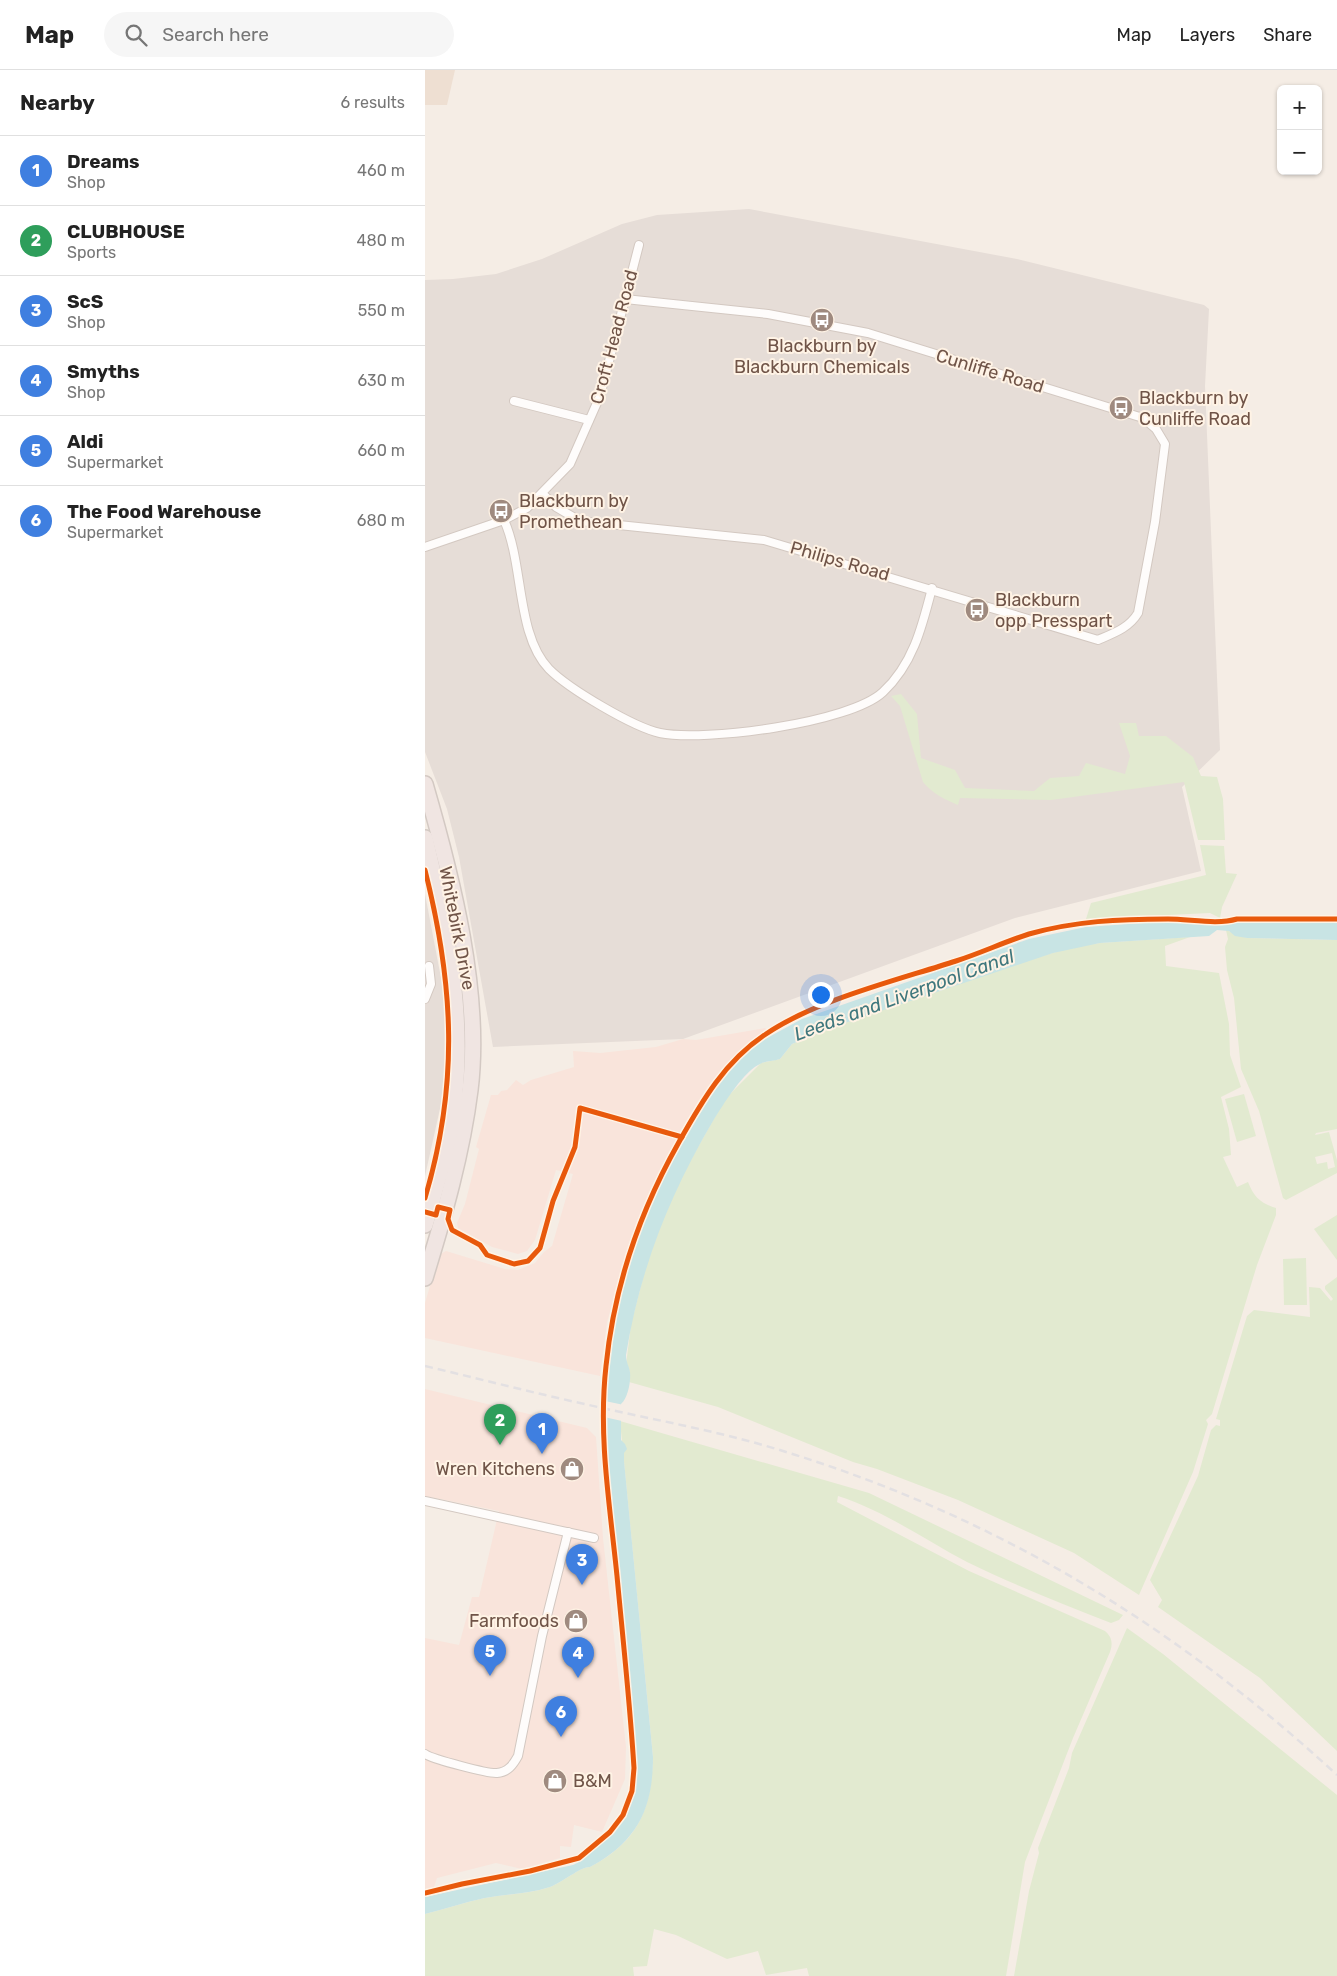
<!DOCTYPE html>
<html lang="en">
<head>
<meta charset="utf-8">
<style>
  :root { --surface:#fff; --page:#f6f6f6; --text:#222; --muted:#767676; --line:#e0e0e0; --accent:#0f766e }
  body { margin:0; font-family:Rubik,sans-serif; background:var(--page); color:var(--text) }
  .controls { position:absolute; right:15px; top:15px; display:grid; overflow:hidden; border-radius:8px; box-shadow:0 1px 4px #0004 }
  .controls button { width:45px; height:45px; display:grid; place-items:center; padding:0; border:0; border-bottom:1px solid var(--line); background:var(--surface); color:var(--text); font:25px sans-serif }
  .you { position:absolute; left:395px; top:924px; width:18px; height:18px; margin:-12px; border:4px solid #fff; border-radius:50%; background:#1a73e8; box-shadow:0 0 0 8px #1a73e833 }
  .badge { display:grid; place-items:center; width:32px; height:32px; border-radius:50%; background:var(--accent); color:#fff; font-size:16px; font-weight:700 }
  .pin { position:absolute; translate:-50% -41px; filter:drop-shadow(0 1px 2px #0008) }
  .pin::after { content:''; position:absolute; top:26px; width:18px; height:15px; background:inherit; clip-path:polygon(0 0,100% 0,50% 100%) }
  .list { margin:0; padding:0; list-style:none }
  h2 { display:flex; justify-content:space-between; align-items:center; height:65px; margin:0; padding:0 20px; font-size:21px }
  h2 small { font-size:16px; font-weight:400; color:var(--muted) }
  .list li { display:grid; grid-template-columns:32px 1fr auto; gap:15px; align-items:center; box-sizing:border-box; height:70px; padding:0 20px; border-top:1px solid var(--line) }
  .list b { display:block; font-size:19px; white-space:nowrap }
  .list p { margin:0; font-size:16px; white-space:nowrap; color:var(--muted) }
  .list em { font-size:16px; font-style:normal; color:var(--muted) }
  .icon { flex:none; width:28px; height:28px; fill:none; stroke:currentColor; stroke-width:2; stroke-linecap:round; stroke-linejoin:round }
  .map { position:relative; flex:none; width:912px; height:1906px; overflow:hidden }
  header { display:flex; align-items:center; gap:30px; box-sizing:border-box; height:70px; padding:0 25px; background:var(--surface); border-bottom:1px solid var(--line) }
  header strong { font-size:24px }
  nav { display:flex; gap:28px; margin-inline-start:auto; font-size:18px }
  .search { width:350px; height:45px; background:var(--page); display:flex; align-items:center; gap:12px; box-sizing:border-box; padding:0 18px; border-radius:28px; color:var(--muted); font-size:19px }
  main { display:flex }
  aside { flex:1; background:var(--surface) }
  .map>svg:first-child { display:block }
</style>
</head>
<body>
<header>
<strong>Map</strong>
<div class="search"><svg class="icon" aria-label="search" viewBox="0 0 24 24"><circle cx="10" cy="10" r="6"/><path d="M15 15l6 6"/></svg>Search here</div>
<nav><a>Map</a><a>Layers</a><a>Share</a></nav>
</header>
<main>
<aside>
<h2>Nearby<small>6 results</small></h2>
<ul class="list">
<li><span class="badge" style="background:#3f7fe0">1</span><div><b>Dreams</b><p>Shop</p></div><em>460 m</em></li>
<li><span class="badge" style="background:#2e9e5b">2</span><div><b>CLUBHOUSE</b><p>Sports</p></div><em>480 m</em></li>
<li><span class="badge" style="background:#3f7fe0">3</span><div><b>ScS</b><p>Shop</p></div><em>550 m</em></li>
<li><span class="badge" style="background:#3f7fe0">4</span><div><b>Smyths</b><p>Shop</p></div><em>630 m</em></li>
<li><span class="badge" style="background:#3f7fe0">5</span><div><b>Aldi</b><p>Supermarket</p></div><em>660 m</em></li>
<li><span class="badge" style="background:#3f7fe0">6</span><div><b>The Food Warehouse</b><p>Supermarket</p></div><em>680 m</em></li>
</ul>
</aside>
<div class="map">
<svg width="912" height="1906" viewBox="0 0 912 1906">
  <rect width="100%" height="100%" fill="#f5ede5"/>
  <path fill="#eedfd2" d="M0 0H30L22 35H0Z"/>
  <g fill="#f9e4db">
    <path d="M340 958 342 960 309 987 286 1015 257 1064 164 1038 163 1042 254 1068 232 1110 200 1191 182 1252 175 1306 0 1268V1233L14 1185 21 1181 80 1199 93 1200 110 1193 119 1182 127 1176 148 1104 131 1100 110 1170 102 1181 93 1184 67 1177 33 1158 32 1153 40 1134 54 1079 51 1077 66 1025H73L76 1021 82 1020 91 1010 98 1015 106 1010 149 997 148 981 175 983 231 977 258 969 271 970Z"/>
    <path d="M0 1319 162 1358 171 1367 178 1468 201 1677 200 1709 177 1762 149 1755 146 1777 135 1776V1788L97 1799 71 1793 12 1808 9 1817 0 1819V1568L34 1575 47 1527H54L74 1441 0 1426Z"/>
  </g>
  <g fill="#e6ddd7">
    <path d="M324 139 592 189 779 235 784 239 780 316 795 680 757 717 776 801 590 848 258 969 68 977 34 787 22 739 0 682V210L28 209 71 204 117 189 197 154 232 145Z"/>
    <path d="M0 824 20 929V1016L0 1106Z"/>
  </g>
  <g fill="#e2ead0" fill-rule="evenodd">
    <path d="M476 624 492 644 496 688 530 700 540 718 609 721 625 708 654 706 661 693 700 704 705 686 694 653H711L714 666H741L768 687 776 706 792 707 798 729 800 770H773L759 712 626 730 535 728 533 735C519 729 508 724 498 712L475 636 466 626Z"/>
    <path d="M775 775 799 776 801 803 812 804 797 837 795 848 785 843 661 849 666 833 781 805Z"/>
    <path d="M801 860 822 868 912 870V1059L891 1063 890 1065 904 1062 912 1090V1103L861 1130 858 1128 834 1041 816 999 809 928 802 900 800 877 803 869ZM907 1083 910 1097 903 1099 902 1092 892 1094 890 1087Z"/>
    <path d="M765 867 740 876 741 896 794 903 804 954 805 985 816 1017 796 1027 804 1059 806 1085 798 1087 812 1117 823 1112C829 1127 835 1133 851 1138V1145L832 1195 787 1344 781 1350 783 1354 768 1402 714 1525 649 1483 533 1430 452 1399 428 1392 293 1337 204 1312 205 1302 201 1295 206 1254 223 1189 245 1131 264 1093 300 1029 336 993 355 989 367 974 411 956 598 891 653 876 675 873Z"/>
    <path d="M819 1024 831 1066 812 1072 800 1029Z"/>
    <path d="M912 1145V1190L889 1159Z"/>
    <path d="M881 1188 882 1235H859L858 1189Z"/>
    <path d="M912 1207V1681L835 1608 733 1537 737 1530 725 1510 773 1406 786 1360 791 1355 795 1356V1350L791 1349 822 1246 829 1240 885 1247 884 1217 895 1218 906 1231 908 1229 900 1219V1216Z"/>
    <path d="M195 1351 444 1423 698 1545 694 1550 686 1553C638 1534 589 1515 542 1492 500 1470 458 1440 413 1426L412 1432 544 1501 680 1561C687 1567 688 1573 685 1582L648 1668 600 1792 581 1906H384L382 1898 341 1905 333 1881 302 1889 251 1865 229 1859 222 1896 208 1897 209 1906H0V1844C20 1839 40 1832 60 1828 82 1824 104 1824 125 1817 136 1813 157 1796 165 1797 214 1771 226 1740 228 1687Z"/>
    <path d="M702 1558 738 1584 912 1725V1906H589L604 1821 614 1783 613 1778 644 1698 647 1683Z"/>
  </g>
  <path fill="#c8e4e4" d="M814 850 912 851V870L822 868 810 866 804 861 792 860 784 866 675 873 628 883 411 956 367 974 355 989C349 991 342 991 337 993 319 1000 298 1035 288 1051 244 1126 215 1199 201 1285 201 1292 204 1296 205 1302 206 1311 203 1328 196 1334V1370L200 1374 202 1379 199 1383V1391L228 1687C228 1739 212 1772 165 1797 157 1796 136 1813 125 1817 103 1824 82 1824 60 1828 40 1832 20 1839 0 1844V1827L148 1795 158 1790 161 1784C205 1753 212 1724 209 1672L180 1369 183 1295 188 1254 198 1210 227 1130 238 1105 296 1007 307 994 329 975 377 949 604 869 661 857 747 851H782L792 855H802Z"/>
  <path fill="#f5ede5" d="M180 1331 199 1335 197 1351 179 1347Z"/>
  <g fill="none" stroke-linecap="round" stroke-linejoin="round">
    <g stroke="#d3c8c1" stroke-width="10">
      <g id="street">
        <path d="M89 331 164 350"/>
        <path d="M117 423 131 437 155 451 339 470 673 570C689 563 704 558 713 543L730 452 740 374 731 359 718 348 443 263 343 244 200 229"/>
        <path d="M79 450C99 494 91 565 124 599 144 619 208 657 235 663 279 672 425 653 458 622 488 594 497 557 507 518"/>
        <path d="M0 477 79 450 102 438 145 394 175 326 214 175"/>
        <path d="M0 929 6 914 4 896"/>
        <path d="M0 1431 169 1468"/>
        <path d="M0 1684C7 1689 64 1704 72 1703 83 1702 88 1695 93 1686L117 1566 143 1462"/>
      </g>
    </g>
    <g stroke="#d3c9c3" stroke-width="18">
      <g id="highway">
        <path d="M0 714C27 807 57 924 45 1020 37 1084 19 1146 0 1208"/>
        <path d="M0 768C19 848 37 927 31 1011 28 1060 14 1108 0 1155"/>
      </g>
    </g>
    <use href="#street" stroke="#fefcfb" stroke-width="8"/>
    <use href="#highway" stroke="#f0e5e2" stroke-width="15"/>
    <path stroke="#e3e0e2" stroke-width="2.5" stroke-dasharray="8 5" stroke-linecap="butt" d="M0 1296C55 1309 109 1323 164 1335 229 1350 294 1361 358 1381 572 1447 748 1554 912 1705"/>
    <g stroke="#fff3e5" stroke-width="8">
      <g id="cycleway">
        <path d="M0 800C29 915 34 1014 0 1128"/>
        <path d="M0 1142 11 1145 13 1137 25 1140 23 1149 27 1160 55 1175 62 1185 89 1194 103 1191 115 1178 128 1131 150 1077 155 1038 257 1067"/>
        <path d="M0 1823 37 1814 105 1801 154 1788 185 1762 198 1745 207 1721 209 1698C205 1634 198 1570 192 1506 185 1436 173 1367 181 1296 189 1217 215 1141 254 1072 277 1031 300 991 341 964 391 930 473 910 531 891 556 883 579 872 604 864 650 851 695 849 743 849 765 849 792 855 812 849H912"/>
      </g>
    </g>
    <use href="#cycleway" stroke="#e8590c" stroke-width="5"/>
  </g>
  <defs>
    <g id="bus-disc" transform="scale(1.25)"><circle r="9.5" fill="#9f8a7f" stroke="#fff3e5"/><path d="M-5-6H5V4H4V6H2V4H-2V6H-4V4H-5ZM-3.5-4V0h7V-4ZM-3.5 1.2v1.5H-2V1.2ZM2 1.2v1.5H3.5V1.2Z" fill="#fff"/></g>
    <g id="shop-disc" transform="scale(1.25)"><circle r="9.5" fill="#9f8a7f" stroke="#fff3e5"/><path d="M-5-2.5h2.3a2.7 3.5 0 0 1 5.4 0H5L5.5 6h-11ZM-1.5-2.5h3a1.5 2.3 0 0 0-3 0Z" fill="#fff"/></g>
  </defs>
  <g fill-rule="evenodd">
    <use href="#bus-disc" x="397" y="250"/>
    <use href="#bus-disc" x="696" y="338"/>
    <use href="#bus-disc" x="76" y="441"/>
    <use href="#bus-disc" x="552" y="540"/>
    <use href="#shop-disc" x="147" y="1399"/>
    <use href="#shop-disc" x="151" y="1551"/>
    <use href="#shop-disc" x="130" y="1711"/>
  </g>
  <g text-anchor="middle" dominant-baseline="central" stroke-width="4" stroke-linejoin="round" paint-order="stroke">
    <g font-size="18" fill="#705448" stroke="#fff3e5">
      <text transform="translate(189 267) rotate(-75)">Croft Head Road</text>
      <text transform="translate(565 301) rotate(17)">Cunliffe Road</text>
      <text transform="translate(415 491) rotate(16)">Philips Road</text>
      <text transform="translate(32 858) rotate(79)">Whitebirk Drive</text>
    </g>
    <g font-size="18" fill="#705448" stroke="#fff3e5" text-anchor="start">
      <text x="397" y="276" text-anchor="middle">Blackburn by<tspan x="397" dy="21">Blackburn Chemicals</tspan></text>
      <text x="714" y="328">Blackburn by<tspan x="714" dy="21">Cunliffe Road</tspan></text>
      <text x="94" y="431">Blackburn by<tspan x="94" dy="21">Promethean</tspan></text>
      <text x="570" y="530">Blackburn<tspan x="570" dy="21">opp Presspart</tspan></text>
      <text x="130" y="1399" text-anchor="end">Wren Kitchens</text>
      <text x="134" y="1551" text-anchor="end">Farmfoods</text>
      <text x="148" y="1711">B&amp;M</text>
    </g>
    <g font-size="19" font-style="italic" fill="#3f777d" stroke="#fff3e5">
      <text transform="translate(479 925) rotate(-20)">Leeds and Liverpool Canal</text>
    </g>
  </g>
</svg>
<div class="controls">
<button>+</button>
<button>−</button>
</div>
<div class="you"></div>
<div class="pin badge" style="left:117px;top:1384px;background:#3f7fe0">1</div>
<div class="pin badge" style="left:75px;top:1375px;background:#2e9e5b">2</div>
<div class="pin badge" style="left:157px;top:1515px;background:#3f7fe0">3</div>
<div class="pin badge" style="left:153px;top:1608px;background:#3f7fe0">4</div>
<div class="pin badge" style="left:65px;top:1606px;background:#3f7fe0">5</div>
<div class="pin badge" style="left:136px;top:1667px;background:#3f7fe0">6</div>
</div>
</main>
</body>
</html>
